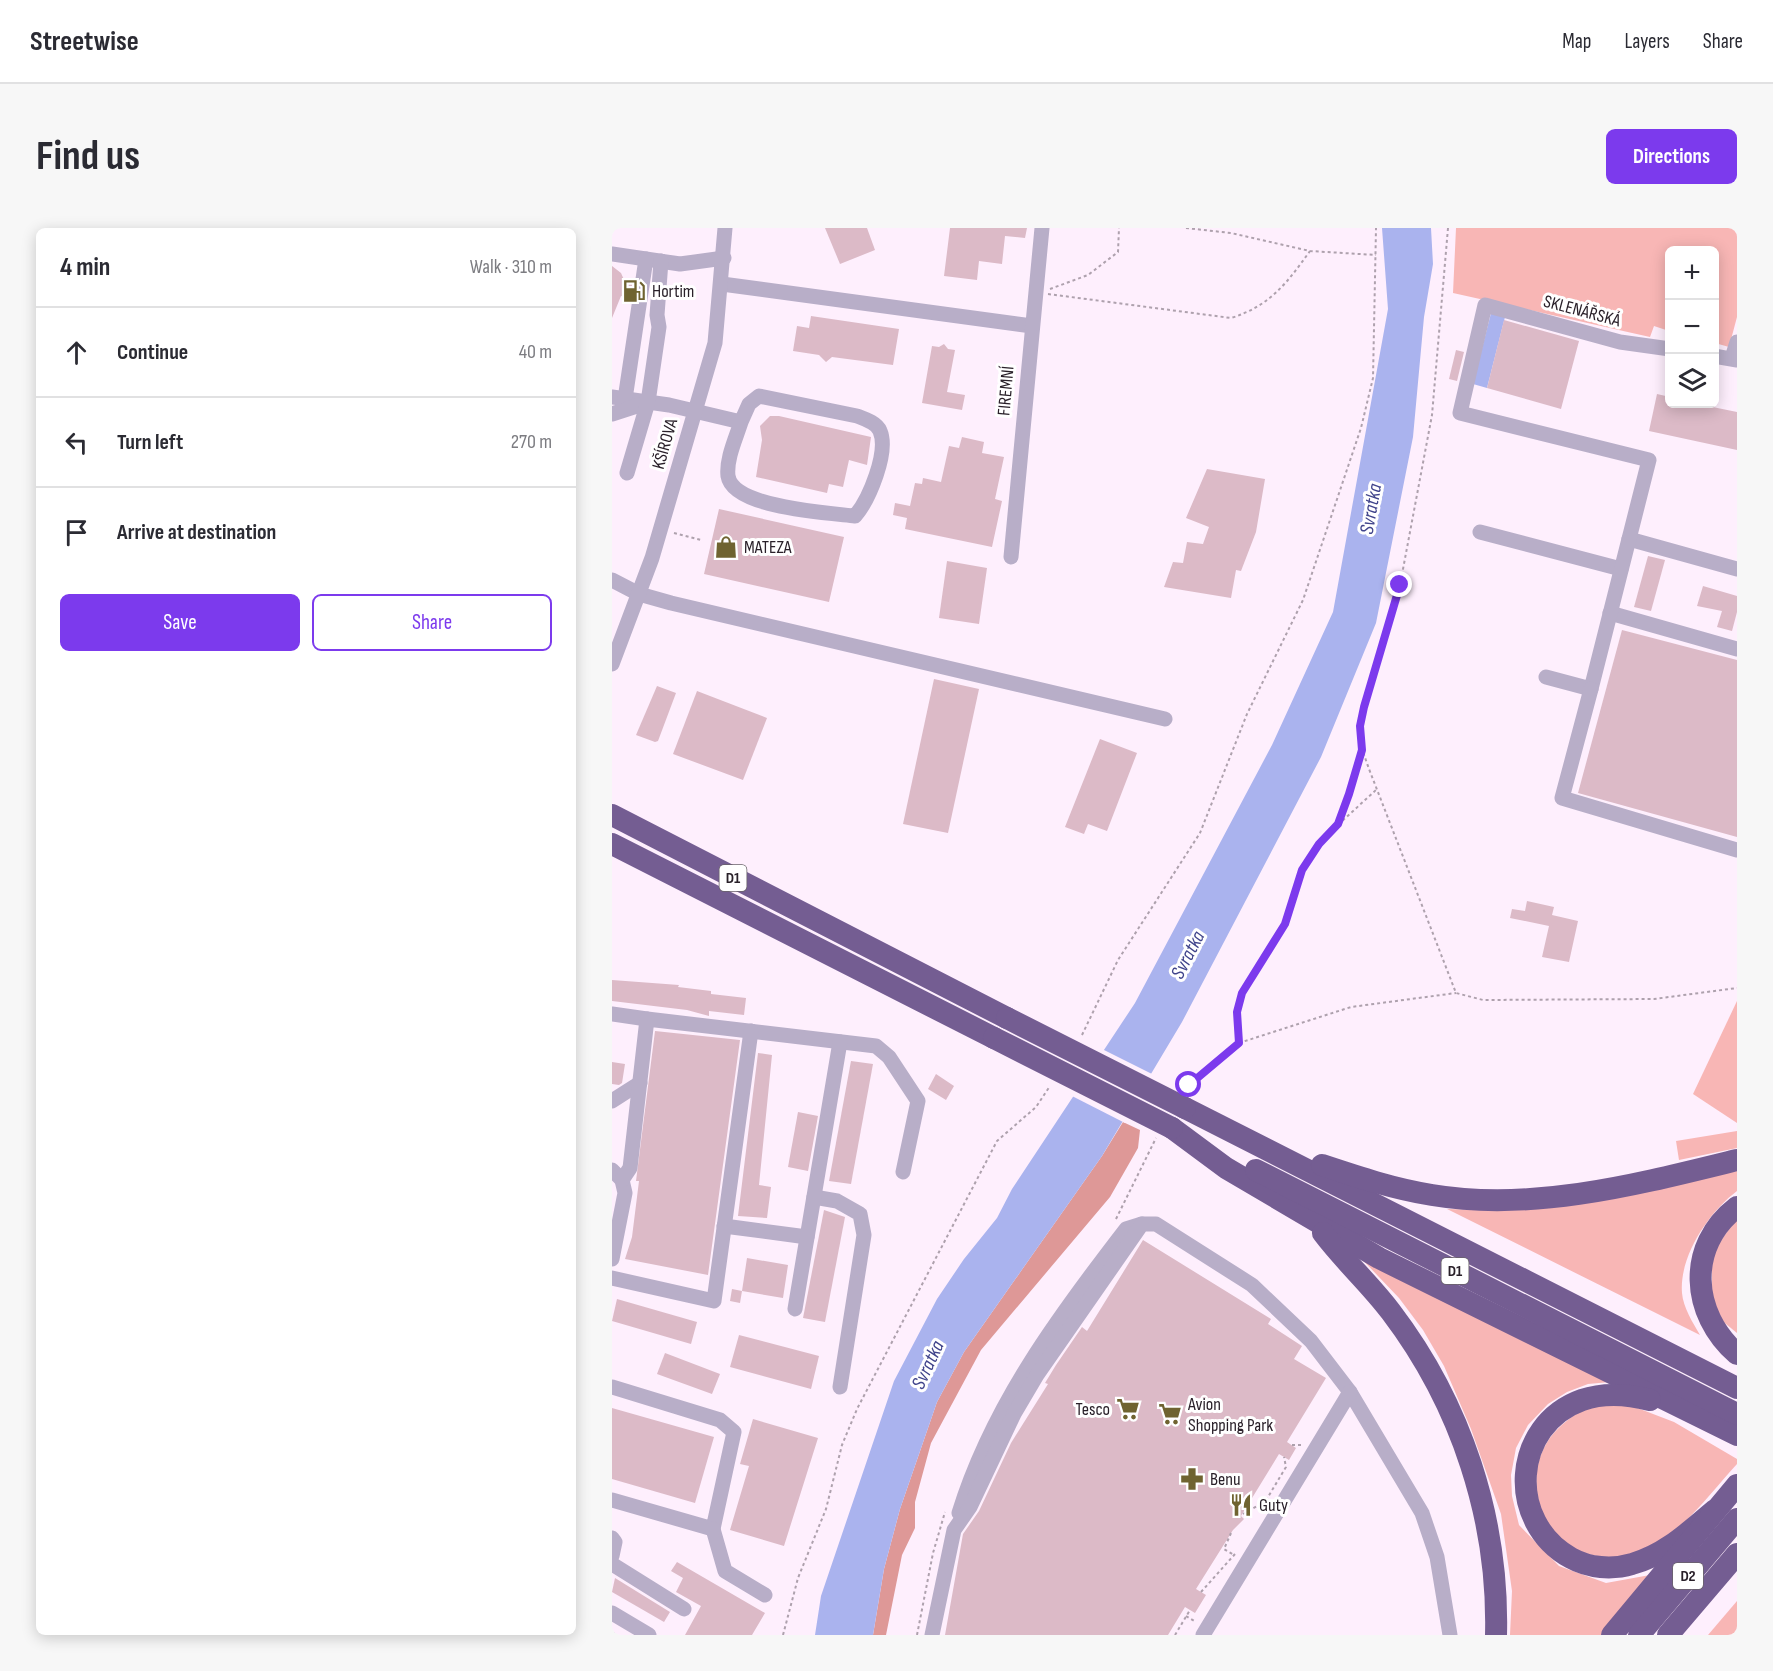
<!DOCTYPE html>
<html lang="en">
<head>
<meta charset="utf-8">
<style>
  :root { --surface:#fff; --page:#f7f7f7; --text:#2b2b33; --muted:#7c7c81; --line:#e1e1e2; --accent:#7c3aed }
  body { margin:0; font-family:"Sofia Sans Condensed",sans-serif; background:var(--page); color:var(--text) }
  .controls { position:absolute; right:18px; top:18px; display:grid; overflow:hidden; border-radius:9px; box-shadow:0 3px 15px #0003 }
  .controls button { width:54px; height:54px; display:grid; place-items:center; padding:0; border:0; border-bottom:2px solid var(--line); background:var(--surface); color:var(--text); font:30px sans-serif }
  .stop { position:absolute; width:18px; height:18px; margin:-14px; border:4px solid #7c3aed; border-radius:50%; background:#fff }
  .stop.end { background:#7c3aed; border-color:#fff; box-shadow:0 2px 6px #0008 }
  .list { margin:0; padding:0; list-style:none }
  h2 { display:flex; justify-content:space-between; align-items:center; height:78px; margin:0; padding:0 24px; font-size:26px }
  h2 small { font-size:20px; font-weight:400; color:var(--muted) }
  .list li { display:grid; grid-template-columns:39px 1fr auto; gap:18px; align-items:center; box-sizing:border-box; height:90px; padding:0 24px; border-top:2px solid var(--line) }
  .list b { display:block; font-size:22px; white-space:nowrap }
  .list em { font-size:20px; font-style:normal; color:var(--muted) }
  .actions { display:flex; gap:12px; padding:18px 24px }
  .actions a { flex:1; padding:14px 0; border:2px solid var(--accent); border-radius:9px; text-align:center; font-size:21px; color:var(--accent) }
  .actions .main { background:var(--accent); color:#fff }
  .icon { flex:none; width:33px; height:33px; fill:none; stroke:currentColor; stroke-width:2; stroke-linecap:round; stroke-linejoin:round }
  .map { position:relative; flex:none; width:1125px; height:1407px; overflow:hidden; border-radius:9px }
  header { display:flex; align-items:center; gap:36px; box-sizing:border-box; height:84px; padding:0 30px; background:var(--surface); border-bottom:2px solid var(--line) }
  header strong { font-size:28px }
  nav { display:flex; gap:33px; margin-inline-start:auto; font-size:21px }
  .intro { display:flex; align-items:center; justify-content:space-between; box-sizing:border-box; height:144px; padding:0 36px }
  h1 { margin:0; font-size:42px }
  .button { padding:15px 27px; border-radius:9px; background:var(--accent); color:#fff; font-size:21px; font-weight:700 }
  main { display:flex; gap:36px; padding:0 36px }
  aside { flex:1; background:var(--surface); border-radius:9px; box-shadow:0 3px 15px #0003 }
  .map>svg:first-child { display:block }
</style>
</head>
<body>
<header>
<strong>Streetwise</strong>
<nav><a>Map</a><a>Layers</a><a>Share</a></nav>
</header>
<div class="intro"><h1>Find us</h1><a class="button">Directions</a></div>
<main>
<aside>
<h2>4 min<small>Walk · 310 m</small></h2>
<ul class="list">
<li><svg class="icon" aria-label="ahead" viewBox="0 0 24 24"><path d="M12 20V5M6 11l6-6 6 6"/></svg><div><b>Continue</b></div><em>40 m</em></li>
<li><svg class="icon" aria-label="left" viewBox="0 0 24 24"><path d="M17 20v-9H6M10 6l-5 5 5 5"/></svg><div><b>Turn left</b></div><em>270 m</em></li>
<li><svg class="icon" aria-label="arrive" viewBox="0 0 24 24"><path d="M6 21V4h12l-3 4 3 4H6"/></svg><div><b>Arrive at destination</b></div></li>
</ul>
<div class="actions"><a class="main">Save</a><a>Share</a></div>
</aside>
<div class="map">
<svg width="1125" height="1407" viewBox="0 0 1125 1407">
  <rect width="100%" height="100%" fill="#feeffd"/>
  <g fill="#f8b6b5">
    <path d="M844 0H1125V89L1117 119 1103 115 1102 22H1058L1057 103 1042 98 1038 109 841 65Z"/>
    <path d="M1125 773V895L1081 866Z"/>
    <path d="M1125 903V920L1067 932 1064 913Z"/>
    <path d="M1125 943V963C1097 984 1067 1028 1070 1065 1071 1079 1081 1095 1088 1107L835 981 871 982Z"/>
    <path d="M1125 990V1105L1109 1092 1100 1075V1025Z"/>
    <path d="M744 1025 998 1154 976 1156 955 1164 936 1176 916 1197 904 1220 899 1247 900 1268 907 1297 947 1338 994 1355 1038 1347 989 1407H898L900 1363 889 1286 859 1201 832 1138 811 1102 787 1070Z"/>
    <path d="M986 1175 1015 1176 1062 1194 1125 1231V1236C1101 1262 1071 1303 1040 1319 1005 1338 956 1330 933 1296 929 1289 928 1278 926 1270 917 1224 944 1192 986 1175Z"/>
    <path d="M1125 1373V1407H1096Z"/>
  </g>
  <path fill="#de9897" d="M511 894 528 902 526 920 498 969 369 1122 319 1215 303 1274V1300L290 1327 274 1407H261L272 1341 288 1281 325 1174 352 1124 490 928Z"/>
  <g fill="#aab3ee">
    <path d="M770 0H819L821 36 812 89 801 209 764 395 709 529 570 794 490 928 352 1124 325 1174 288 1281 272 1341 261 1407H203L209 1368 282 1153 325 1071 352 1031 385 990 400 961 523 775 660 517 721 384 776 81Z"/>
    <path d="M879 85 893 89 875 160 861 156Z"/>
  </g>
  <path fill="#feeffd" d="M490 821 542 847 513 895 460 868Z"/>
  <g fill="#dcbac7">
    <path d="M213 0H255L263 22 228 36Z"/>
    <path d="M338 0H415L413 10 393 8 390 36 367 33 365 52 332 48Z"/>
    <path d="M0 38 9 45 13 54 21 55 18 70 9 68 0 90Z"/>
    <path d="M199 88 287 101 281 137 220 129 214 134 207 127 181 123 185 98 197 100Z"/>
    <path d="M892 92 967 113 949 181 875 160Z"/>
    <path d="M332 116 336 121 343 122 335 164 353 167 350 182 310 175 320 118 327 119Z"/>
    <path d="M844 122 852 124 845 153 837 151Z"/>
    <path d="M1045 166 1058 169V176H1086L1125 184V222L1037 203Z"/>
    <path d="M158 188H167L259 209 255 237 237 232 231 259 217 256 215 265 144 249 150 212 148 198Z"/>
    <path d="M350 209 372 214 370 225 392 229 383 271 390 273 380 319 293 301 295 290 281 287 283 275 298 278 303 255 310 256 311 250 329 254 337 218 347 220Z"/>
    <path d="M595 241 653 251 644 304 629 343 624 342 619 370 552 359 561 334 571 335 575 314 591 316 597 299 574 290Z"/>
    <path d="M107 281 232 309 217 374 92 346Z"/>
    <path d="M1036 328 1053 332 1039 383 1022 379Z"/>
    <path d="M335 333 375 340 367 396 327 390Z"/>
    <path d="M1091 358 1125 368V384L1120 403 1105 399 1110 383 1085 378Z"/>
    <path d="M1010 402 1125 432V609L966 565Z"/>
    <path d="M322 451 367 461 336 605 291 596Z"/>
    <path d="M45 458 64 465 46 513 43 514 24 507Z"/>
    <path d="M85 463 155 490 131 552 61 526Z"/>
    <path d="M488 511 525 525 495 603 476 596 472 606 453 599Z"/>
    <path d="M915 673 942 679 940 687 966 693 957 734 930 729 937 698 898 690 900 681 913 683Z"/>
    <path d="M0 752 67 757 66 759 99 763V766L134 770 132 787 97 783V788L75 782 0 773Z"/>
    <path d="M43 803 128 812 96 1047 13 1031 20 1009 27 953H24Z"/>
    <path d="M146 825 160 827 147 957 159 959 155 990 126 988Z"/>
    <path d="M239 833 261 836 239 956 217 953Z"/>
    <path d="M0 834 13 836 10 855 7 857 0 856Z"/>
    <path d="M324 846 342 858 334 872 316 861Z"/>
    <path d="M186 884 206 888 196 943 176 939Z"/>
    <path d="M212 982 233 989 213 1094 191 1090Z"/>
    <path d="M531 1012 659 1091 656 1096 690 1118 682 1131 714 1150 675 1214 684 1220 677 1232 667 1226 629 1288 632 1291 621 1302 584 1361 594 1367 583 1385 573 1379 556 1407H333L351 1306 367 1283 399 1215 436 1156 433 1155 444 1137 470 1099 475 1103Z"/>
    <path d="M135 1030 176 1037 171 1070 130 1063Z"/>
    <path d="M120 1061 130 1063 128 1075 118 1073Z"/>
    <path d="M5 1071 85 1094 79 1116 0 1093Z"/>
    <path d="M127 1107 207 1128 199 1161 118 1139Z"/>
    <path d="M53 1125 108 1146 100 1166 45 1146Z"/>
    <path d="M0 1180 102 1209 83 1275 0 1251Z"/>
    <path d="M141 1191 206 1210 172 1318 118 1302 137 1238 128 1236Z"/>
    <path d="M65 1334 153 1385 140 1407H73L89 1378 64 1364 71 1350 59 1343Z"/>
    <path d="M3 1350 58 1384 52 1394 0 1364Z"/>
  </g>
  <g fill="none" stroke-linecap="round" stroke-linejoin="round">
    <g stroke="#aea1ad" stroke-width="2" stroke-dasharray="3 3" stroke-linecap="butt">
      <path d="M574 0 619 5 698 23 764 27"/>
      <path d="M836 0 820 187 788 357 750 489V521L757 541 844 765 871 772 1042 771 1125 760"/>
      <path d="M438 61 476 47 506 24 507 0"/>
      <path d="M436 66 619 90C658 78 675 55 698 23"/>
      <path d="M62 305 89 312"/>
      <path d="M726 596 750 522"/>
      <path d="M470 807 506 732 588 605 635 486 691 372 749 200 761 150 764 0"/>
      <path d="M627 815 739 779 844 765"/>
      <path d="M573 861 626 818 625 784 630 765 673 695 690 642 715 607 765 561"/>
      <path d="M504 991 544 910"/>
      <path d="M680 1217H691"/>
      <path d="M654 1278 653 1274 674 1239 672 1229"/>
      <path d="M631 1286 652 1274"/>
      <path d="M619 1305 612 1321 622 1327"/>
      <path d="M589 1364 623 1326"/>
      <path d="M574 1388 584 1394"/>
      <path d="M0 1404 4 1407"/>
      <path d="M171 1407 186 1350 214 1281 230 1217 245 1181 385 913 424 879 438 858"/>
      <path d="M305 1407 321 1325 333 1284"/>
      <path d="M563 1407 578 1382"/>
    </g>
    <g stroke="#b8aec8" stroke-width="15">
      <path d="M0 26 68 36 112 30"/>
      <path d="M110 56 420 98"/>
      <path d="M1102 128 1125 132"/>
      <path d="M1120 130 1125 114"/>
      <path d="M0 169 57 177 129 194 137 176 147 168 245 188C253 191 265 195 268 203 277 224 257 272 243 288 217 285 121 280 116 248 114 231 124 210 129 194"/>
      <path d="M13 171 34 31"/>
      <path d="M0 186 34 175"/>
      <path d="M15 245 36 174 47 99 45 87 49 33"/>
      <path d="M868 304 1009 341"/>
      <path d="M1017 311 1125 341"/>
      <path d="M399 329 430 0"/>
      <path d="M0 352 27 366 59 375 553 491"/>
      <path d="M998 385 1125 421"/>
      <path d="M0 436 40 330 103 115 113 0"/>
      <path d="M934 449 979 461 1037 232 848 185 873 77 1008 114 1058 121"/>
      <path d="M979 461 950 570 1125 622"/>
      <path d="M0 786 35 791"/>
      <path d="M0 873 28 855"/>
      <path d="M0 942 10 952 13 965 0 1031"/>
      <path d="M10 952 18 940 35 791 264 818 277 829 306 873 291 944"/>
      <path d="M202 969 225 973 248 986 252 1007 228 1159"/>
      <path d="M112 998 195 1009"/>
      <path d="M0 1050 102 1073 139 803"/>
      <path d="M183 1081 228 814"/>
      <path d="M0 1159 108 1192 122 1204 101 1301 0 1272"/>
      <path d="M347 1285C380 1178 446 1089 514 1001L530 996"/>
      <path d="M101 1301 113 1343 153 1367"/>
      <path d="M0 1310 3 1314 0 1328"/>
      <path d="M0 1336 72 1381"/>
      <path d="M0 1385 37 1407"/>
      <path d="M320 1407 342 1302 358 1279 402 1186 425 1147 530 996H544L640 1057 699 1113 738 1164 810 1285 825 1329 838 1407"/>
      <path d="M591 1407 738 1164"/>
    </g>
    <g stroke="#745d92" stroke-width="22">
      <path d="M0 587 395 790"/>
      <path d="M0 616 382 810"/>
      <path d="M573 880 1125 1160"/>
      <path d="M560 900 614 940 767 1030 1125 1207"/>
      <path d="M710 937C746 949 782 961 820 967 921 984 1027 956 1125 932"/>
      <path d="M644 942 1125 1186"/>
      <path d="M1125 979C1074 1018 1079 1086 1125 1126"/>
      <path d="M711 1005C732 1033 758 1056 779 1084 849 1176 887 1291 884 1407"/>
      <path d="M1038 1172C1015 1166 993 1164 970 1172 900 1197 894 1294 959 1330 977 1340 1000 1342 1020 1336 1053 1327 1078 1303 1103 1282"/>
      <path d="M1000 1407 1125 1257"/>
      <path d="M1027 1407 1125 1291"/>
      <path d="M1056 1407 1125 1326"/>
    </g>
    <g stroke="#745d92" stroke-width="22">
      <path d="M395 790 573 880"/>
      <path d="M382 810 560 900"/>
    </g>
  </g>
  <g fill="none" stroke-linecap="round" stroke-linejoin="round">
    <path stroke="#7c3aed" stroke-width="8" d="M577 857 627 815 625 784 630 765 673 696 690 642 707 616 726 596 737 566 750 522 748 498 752 479 788 357"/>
  </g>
  <defs>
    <g id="fuel-bare" transform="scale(1.8)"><path d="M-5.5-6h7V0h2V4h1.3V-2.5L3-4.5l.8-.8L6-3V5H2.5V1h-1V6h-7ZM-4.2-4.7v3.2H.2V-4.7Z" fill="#6f6330" stroke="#fff" stroke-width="2.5" paint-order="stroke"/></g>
    <g id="shop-bare" transform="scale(1.8)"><path d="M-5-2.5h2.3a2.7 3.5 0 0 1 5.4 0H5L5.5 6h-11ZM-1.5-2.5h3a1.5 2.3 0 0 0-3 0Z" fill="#6f6330" stroke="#fff" stroke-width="2.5" paint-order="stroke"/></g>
    <g id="supermarket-bare" transform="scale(1.8)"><path d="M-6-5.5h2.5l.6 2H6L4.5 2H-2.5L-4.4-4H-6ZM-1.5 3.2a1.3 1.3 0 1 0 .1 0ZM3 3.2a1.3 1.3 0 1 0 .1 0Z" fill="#6f6330" stroke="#fff" stroke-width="2.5" paint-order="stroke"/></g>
    <g id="pharmacy-bare" transform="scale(1.8)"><path d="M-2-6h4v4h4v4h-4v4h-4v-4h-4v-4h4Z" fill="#6f6330" stroke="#fff" stroke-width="2.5" paint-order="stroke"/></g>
    <g id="restaurant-bare" transform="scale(1.8)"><path d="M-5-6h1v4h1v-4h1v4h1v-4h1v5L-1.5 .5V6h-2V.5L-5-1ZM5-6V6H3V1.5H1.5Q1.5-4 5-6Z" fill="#6f6330" stroke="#fff" stroke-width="2.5" paint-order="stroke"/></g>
  </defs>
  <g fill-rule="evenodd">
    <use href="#fuel-bare" x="22" y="63"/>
    <use href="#shop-bare" x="114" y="319"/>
    <use href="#supermarket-bare" x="516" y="1181"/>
    <use href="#supermarket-bare" x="558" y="1186"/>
    <use href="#pharmacy-bare" x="580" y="1251"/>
    <use href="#restaurant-bare" x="629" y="1277"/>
  </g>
  <g text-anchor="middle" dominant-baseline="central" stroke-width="6" stroke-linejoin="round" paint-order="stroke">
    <g fill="#fff" stroke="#696369" stroke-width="1.5">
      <rect x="107.5" y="637" width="27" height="26" rx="4.5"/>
      <rect x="829.5" y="1030" width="27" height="26" rx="4.5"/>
      <rect x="1061" y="1335" width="30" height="26" rx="4.5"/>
    </g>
    <g font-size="16" font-weight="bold" fill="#292029">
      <text x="121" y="650">D1</text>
      <text x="843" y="1043">D1</text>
      <text x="1076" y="1348">D2</text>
    </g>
    <g font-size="18" fill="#292029" stroke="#fff" text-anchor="start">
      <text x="40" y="63">Hortim</text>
      <text x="132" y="319">MATEZA</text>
      <text x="576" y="1176">Avion<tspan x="576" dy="21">Shopping Park</tspan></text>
      <text x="498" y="1181" text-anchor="end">Tesco</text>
      <text x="598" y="1251">Benu</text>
      <text x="647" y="1277">Guty</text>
    </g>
    <g font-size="18" fill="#292029" stroke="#fff">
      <text transform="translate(970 83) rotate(15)">SKLENÁŘSKÁ</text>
      <text transform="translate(394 163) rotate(-85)">FIREMNÍ</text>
      <text transform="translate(53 216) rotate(-74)">KŠÍROVA</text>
    </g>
    <g font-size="20" font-style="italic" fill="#40448b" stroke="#fff">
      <text transform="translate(759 281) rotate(-80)">Svratka</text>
      <text transform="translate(576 727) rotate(-63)">Svratka</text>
      <text transform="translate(316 1137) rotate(-65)">Svratka</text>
    </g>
  </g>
</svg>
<div class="controls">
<button>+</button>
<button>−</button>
<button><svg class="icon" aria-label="layers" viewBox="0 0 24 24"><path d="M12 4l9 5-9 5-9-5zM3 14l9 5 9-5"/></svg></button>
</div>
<div class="stop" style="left:577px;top:857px"></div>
<div class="stop end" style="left:788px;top:357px"></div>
</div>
</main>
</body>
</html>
